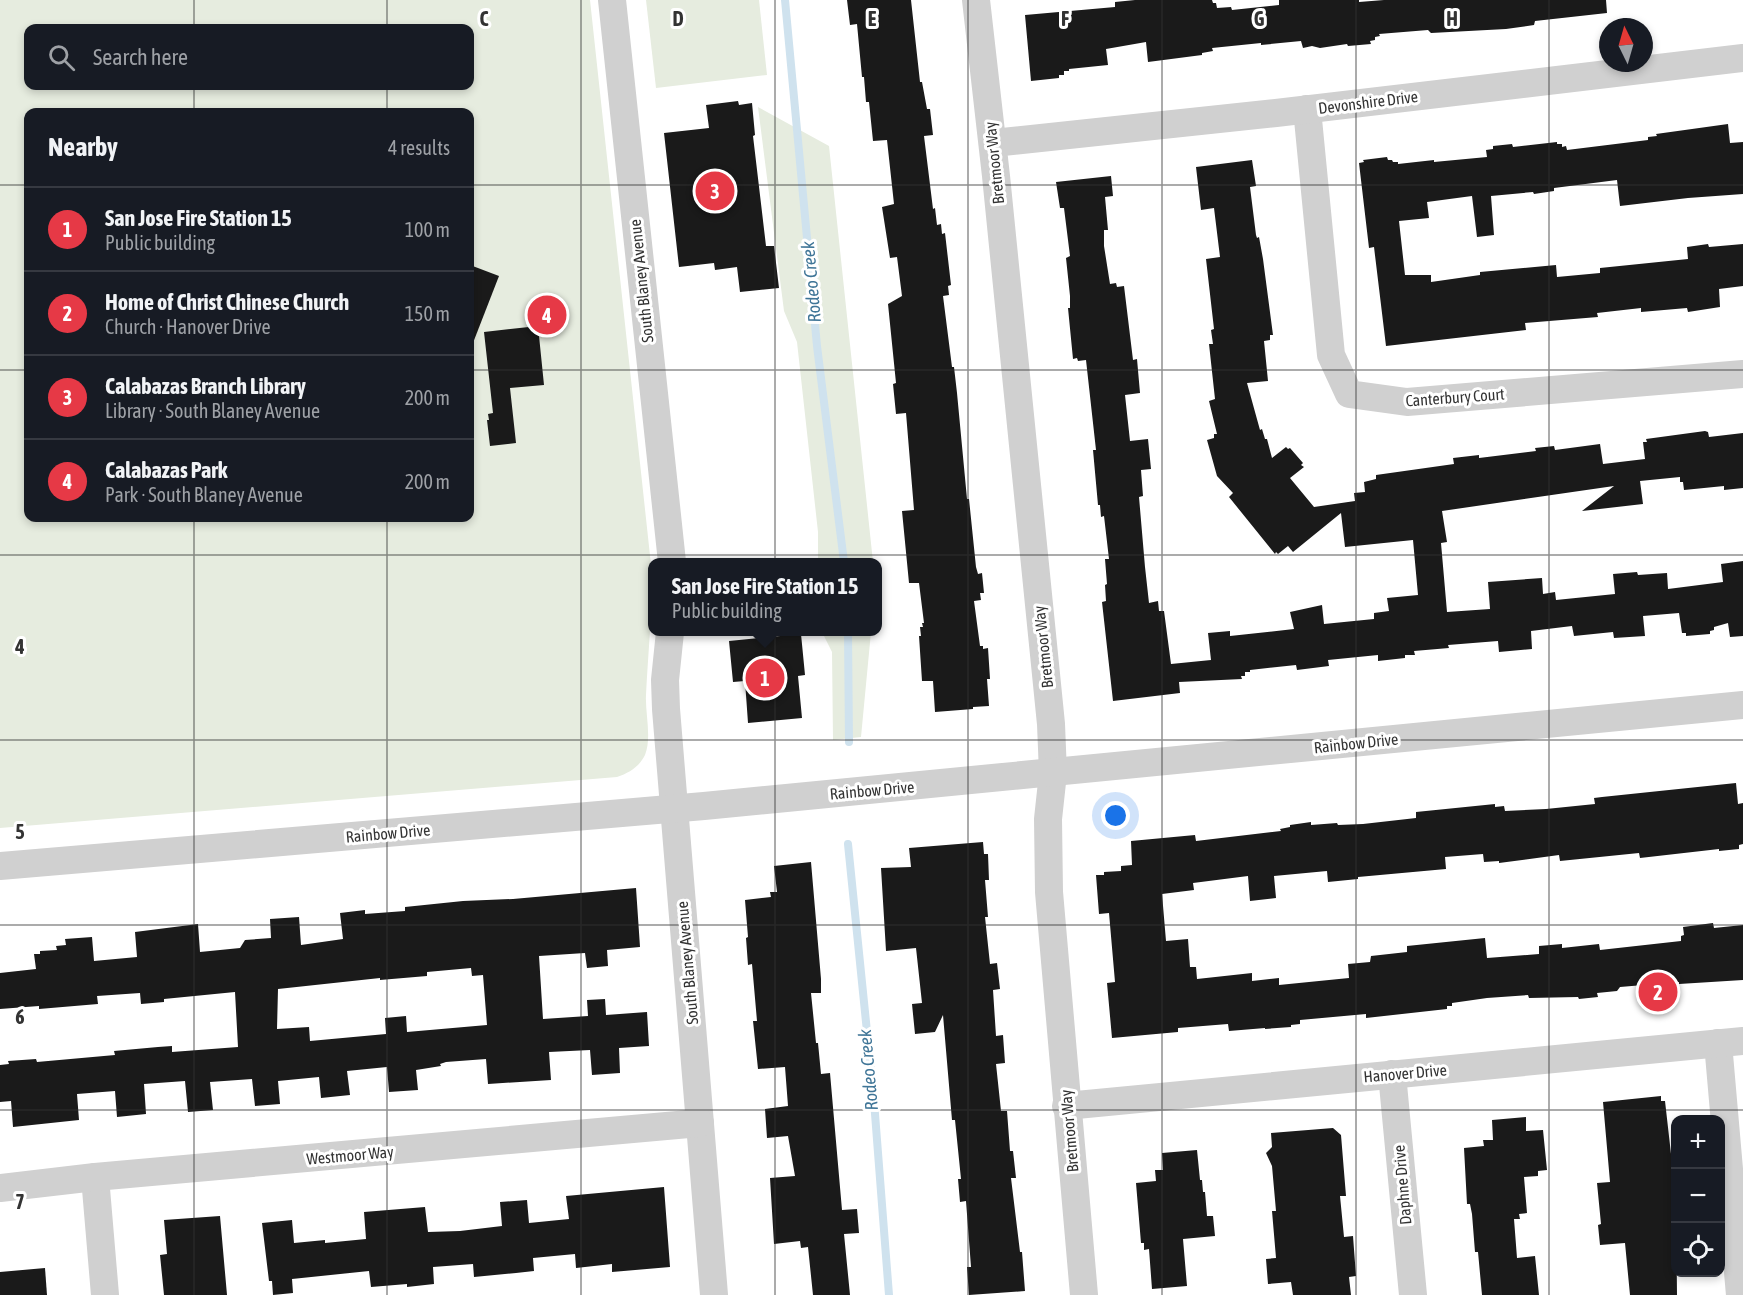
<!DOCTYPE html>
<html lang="en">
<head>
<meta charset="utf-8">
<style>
  :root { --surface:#171b24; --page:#20242c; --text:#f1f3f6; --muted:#9ea1a6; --line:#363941; --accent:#e63946 }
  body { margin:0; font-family:"Asap Condensed",sans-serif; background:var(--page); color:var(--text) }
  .controls { position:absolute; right:18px; bottom:18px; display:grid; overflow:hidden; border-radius:12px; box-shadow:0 3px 9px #0003 }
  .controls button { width:54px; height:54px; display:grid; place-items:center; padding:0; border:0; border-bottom:2px solid var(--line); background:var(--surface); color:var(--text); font:30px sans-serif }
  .compass { position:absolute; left:1599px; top:18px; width:54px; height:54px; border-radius:50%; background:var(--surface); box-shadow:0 3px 9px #0003; rotate:355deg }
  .you { position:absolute; left:1116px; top:816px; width:21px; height:21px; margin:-15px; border:4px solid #fff; border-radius:50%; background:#1a73e8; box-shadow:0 0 0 9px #1a73e833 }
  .badge { display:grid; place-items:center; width:39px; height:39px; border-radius:50%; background:var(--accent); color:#fff; font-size:20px; font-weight:700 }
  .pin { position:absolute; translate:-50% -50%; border:3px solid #fff; box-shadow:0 2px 6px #0006 }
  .popup { position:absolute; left:648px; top:558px; width:234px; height:78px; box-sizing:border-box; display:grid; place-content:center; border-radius:12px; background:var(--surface); filter:drop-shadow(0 2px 4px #0005); font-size:20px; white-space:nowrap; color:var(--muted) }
  .popup b { font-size:22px; color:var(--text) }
  .popup::after { content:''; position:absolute; left:50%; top:100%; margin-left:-12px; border:12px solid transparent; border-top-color:var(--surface) }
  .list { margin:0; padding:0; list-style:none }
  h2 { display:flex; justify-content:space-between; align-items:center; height:78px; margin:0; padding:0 24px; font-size:26px }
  h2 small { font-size:20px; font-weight:400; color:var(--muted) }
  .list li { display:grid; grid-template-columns:39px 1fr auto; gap:18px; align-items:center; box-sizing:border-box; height:84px; padding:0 24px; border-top:2px solid var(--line) }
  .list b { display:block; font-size:22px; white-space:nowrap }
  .list p { margin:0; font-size:20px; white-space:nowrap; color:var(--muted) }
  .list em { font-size:20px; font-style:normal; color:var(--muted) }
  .icon { flex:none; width:33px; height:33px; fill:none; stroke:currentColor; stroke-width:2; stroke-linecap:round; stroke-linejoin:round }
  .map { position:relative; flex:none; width:1743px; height:1295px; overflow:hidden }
  .search { position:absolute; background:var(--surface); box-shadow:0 3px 9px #0003; left:24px; top:24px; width:450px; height:66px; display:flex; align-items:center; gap:15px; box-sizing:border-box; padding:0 21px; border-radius:12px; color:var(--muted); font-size:22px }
  .panel { position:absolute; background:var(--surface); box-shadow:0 3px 9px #0003; left:24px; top:108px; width:450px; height:414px; border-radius:12px }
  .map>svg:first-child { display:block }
</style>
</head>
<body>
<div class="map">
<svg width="1743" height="1295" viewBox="0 0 1743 1295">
  <rect width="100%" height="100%" fill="#fff"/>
  <g fill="#e6ecdf" fill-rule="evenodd">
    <path d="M0 0H590L652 574C652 615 648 655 646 695 645 713 652 737 645 755 639 767 629 773 617 777L0 828ZM28 28H470V86H28ZM28 112H470V518H28Z"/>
    <path d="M646 0H759L767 75 656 88Z"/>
    <path d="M758 107 829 146 873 562H818V532L797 342 784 311Z"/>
    <path d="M822 632H871L861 737 833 740 832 652Z"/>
  </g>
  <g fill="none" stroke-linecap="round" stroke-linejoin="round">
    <g stroke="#cfe2ee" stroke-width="8">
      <path d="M785 0 817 346 844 562"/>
      <path d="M848 632 849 742"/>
      <path d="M848 844 874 1101 889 1295"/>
    </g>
  </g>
  <g fill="#1a1a1a" fill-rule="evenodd">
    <path d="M847 0H911L920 82H922L927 109H930L933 135 924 136 933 209 935 208 937 225 941 224 942 234 945 233 951 285 948 286 949 295 943 296 952 367H954L957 393 967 499H969L976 567 978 574 982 573 984 593H980L981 600 974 601 980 646H983V649L988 648 990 679H987L989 706 973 707V709L935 712 933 681H922L919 636H921L920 627H923L922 623H924L919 583H909L902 511 914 510 906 413 896 414 893 384 896 383 888 304 902 296 897 257 890 258 882 207 894 204 887 140 873 141 869 102H866L864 77H862L857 24 850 25Z"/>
    <path d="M1135 0H1212L1213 3H1216L1217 8 1231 7 1232 10 1279 5V0H1359V2L1384 0H1606L1607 13 1535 21 1534 25 1506 29 1431 33 1428 30 1379 34 1380 36 1375 37V40L1370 41 1371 44 1348 46 1347 44 1320 48 1312 46 1303 48 1301 41 1261 45V43L1212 48 1213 51 1202 53V55L1148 62 1146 42 1106 49 1108 65 1069 69V71H1064V75H1059V78L1031 81 1025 15 1115 7V2Z"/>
    <path d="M738 101 739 105 752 103 755 135 753 136 766 246H774L779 288 740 292 737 267 715 270 714 263 679 267 664 133 709 128 706 105Z"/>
    <path d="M1728 124 1730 143 1743 142V194L1688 198 1620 206 1617 180 1554 188V191L1534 194 1533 192 1491 196 1494 235 1477 237 1472 196 1427 202 1429 218 1399 221 1405 275H1431V282L1480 275V272L1556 265 1557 277 1600 273V268L1688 259 1687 247 1708 244 1709 247 1743 244V286L1719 289 1720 307 1688 312 1687 308 1641 312V308L1597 313 1598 317 1525 323 1526 330 1386 346 1374 247 1369 248 1359 163 1364 162 1363 160 1387 157 1388 160H1392L1393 162H1398V164L1434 160V162L1487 157 1486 150 1493 149V146L1512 144 1513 147 1557 142V144H1562V147L1566 146 1567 150 1648 140V137L1657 136 1656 134Z"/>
    <path d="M1252 160 1256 186 1250 187 1256 235 1257 238 1259 237 1263 259 1273 335H1270V340L1264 341 1268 381 1247 383 1260 430 1262 429 1265 439H1267L1272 458 1286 447 1288 449 1290 448 1303 463 1301 465 1304 467 1290 478 1314 507 1355 501 1354 493 1365 492 1364 482 1376 479V475L1454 464 1453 458 1479 455V458L1536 451 1535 448 1554 446 1555 450 1600 444 1603 464 1645 459 1643 442H1647L1646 439 1705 431 1708 432 1709 437 1743 433V488L1724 490V486L1684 490 1683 482H1680V477L1640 481 1643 504 1582 511 1614 486 1442 511 1447 542 1441 543 1447 612 1490 609 1488 582 1542 578 1543 594 1555 592 1556 600 1615 594 1613 574 1637 572 1638 575 1667 573 1668 589 1723 582 1721 564 1743 561V636L1730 637 1728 623 1714 627V630L1710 631V634L1686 636V633H1682L1679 613 1643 616 1645 636 1614 638 1613 632 1574 636 1572 626 1531 631 1532 649 1499 652 1498 641 1448 645 1449 648 1414 651 1415 655H1405V658L1378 661V655L1328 660 1329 666 1297 670 1296 665 1250 670V672H1245V676H1241L1242 679 1179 682 1180 693 1113 701 1102 602 1106 601 1105 585 1107 584 1105 559H1109L1104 516 1101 517 1100 505H1098L1093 450H1096L1086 360 1078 361 1077 358 1073 359 1068 308H1070V296L1066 258 1070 256 1064 208H1060L1056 182 1111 176 1113 196 1105 197 1108 230H1104V246L1110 284 1116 283 1117 287 1124 286 1133 360 1137 359 1140 393 1125 395 1130 441 1148 439 1151 469 1141 470 1143 496 1139 497 1145 567 1149 603 1158 601 1159 611H1164L1171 664 1211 660 1208 633 1230 631V636L1294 629 1290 612 1322 605 1324 624 1374 619V613L1389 611 1387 598 1418 595 1413 540 1345 547 1341 513 1293 552 1288 546 1278 554 1276 552 1275 554 1229 497 1233 493 1217 476 1207 440 1214 438V434H1217L1209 401 1215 399 1209 344H1213L1211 330 1214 329 1206 259 1220 257 1214 208 1201 210 1196 167Z"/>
    <path d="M470 265 499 276 471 348H470Z"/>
    <path d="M538 326 544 385 510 388 516 443 490 446 487 420H489L488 414 493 413 484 332Z"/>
    <path d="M801 634 805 675 798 676 802 718 748 723 745 681 733 682 729 641Z"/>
    <path d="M1736 783 1738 804 1743 803V844L1739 845V849L1719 851V849L1640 858 1639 853 1560 861 1559 855 1499 863V861L1484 862 1483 854 1445 857 1446 869 1358 877V879L1328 882 1327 871 1274 876 1276 898 1250 901 1248 876 1193 883 1194 890 1162 894 1166 941 1188 939 1190 967H1196L1197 979 1252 973V981L1279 978V985L1349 978 1348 964 1370 962 1371 956 1407 952V946L1485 938 1487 958 1539 954V946L1562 944V948L1599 944 1600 950 1681 941V936L1684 935 1683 927 1713 923 1714 928 1743 925V980L1679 984V982L1620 987 1617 991 1597 993 1598 997 1579 999 1578 997 1529 998 1528 995 1487 998 1452 1003V1006H1447V1009L1366 1018V1014L1300 1020V1024L1291 1025V1027L1265 1029V1028L1229 1031 1228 1024 1178 1028V1032L1112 1038 1107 983 1115 982 1109 913 1099 914 1096 875H1104V872L1121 871V866L1132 865 1131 841 1195 835 1196 841 1281 831 1280 829 1290 827V825L1311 822V825L1337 823 1338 825 1363 824 1416 818V812L1495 804V807L1504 806 1505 811 1546 809 1595 804 1594 798 1602 797Z"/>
    <path d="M983 842 984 854H988L989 880H985L988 917H985L990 964 997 963 1000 989 993 990 996 1036 1003 1035 1005 1063 996 1064 1001 1111H1007L1010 1151H1013L1016 1178H1011L1020 1252H1022L1025 1291 969 1295 967 1267H971L966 1201 960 1202 958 1179H961L955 1120H952L943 1015 935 1032 915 1034 912 1004 922 1003 916 948 886 951 881 868 911 867 909 848Z"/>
    <path d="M811 862 821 979V993H811L816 1043H818L821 1074 830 1073 842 1210 857 1209 859 1233 844 1234 850 1295H813L808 1247 801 1248 800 1241 774 1244 770 1178 795 1176 788 1136 767 1138 765 1109 788 1106 785 1067 758 1069 753 1021H757L752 964 748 965 746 938 748 937 745 900 771 897 770 892H777L774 866Z"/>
    <path d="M636 888 640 947 607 950 608 966 587 968 585 953 539 956 543 1019 588 1016 587 1000 605 999 606 1015 647 1012 649 1046 619 1048 620 1073 592 1075 590 1050 549 1052 551 1080 488 1084 486 1059 446 1062 440 1064 441 1066 416 1070 418 1090 389 1092 387 1067 347 1071 350 1095 321 1098 319 1077 278 1081 280 1104 255 1106 252 1079 210 1082 213 1110 188 1112 185 1081 144 1084 146 1114 117 1117 115 1091 77 1094 79 1120 13 1127 11 1101 0 1102V1065L9 1064 8 1061 36 1059 37 1062 115 1055 114 1051 158 1047 172 1046V1052L238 1047 235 992 164 999V1002L141 1004 140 993 97 996 98 1004 39 1009V1006L0 1009V973L36 969 34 954H40V951L57 950 56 946 66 945 65 939 92 937 94 961 137 957 135 932 198 924 200 952 240 948 245 940 271 938 270 919 299 917 301 945 343 939 340 913 365 910V914L405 911V907L463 901 513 899ZM471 968 472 976 483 975 487 1025 407 1032 406 1016 385 1018 386 1034 310 1041 309 1027 277 1029 278 989 380 978V980L427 976V972Z"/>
    <path d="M1661 1096V1101H1665L1676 1198 1677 1295H1630L1625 1243 1600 1245 1598 1225 1601 1224 1597 1183 1610 1182 1603 1102Z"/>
    <path d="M1526 1117V1131L1543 1130 1547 1170 1538 1171V1176L1524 1177 1527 1213 1519 1214 1520 1219H1514L1517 1258 1535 1256 1539 1295H1482L1478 1252H1475L1472 1214 1470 1204H1467L1464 1148 1484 1146 1483 1140H1493L1492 1120Z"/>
    <path d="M1333 1128 1341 1135 1346 1196H1340L1344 1237 1353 1236 1356 1276 1349 1277 1351 1295H1293L1291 1282 1268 1284 1266 1259 1276 1258 1272 1211H1276L1272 1166 1266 1153 1272 1147 1271 1133Z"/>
    <path d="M1197 1150 1200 1180H1202L1203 1192H1205L1207 1216H1213L1215 1236 1183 1239 1187 1286 1152 1289 1149 1249 1144 1250V1243H1141L1136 1183 1156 1181 1155 1170H1163L1162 1153Z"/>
    <path d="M664 1187 670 1267 612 1272V1264L576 1268 575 1254 533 1258 534 1271 516 1273 474 1277 473 1264 433 1267 434 1284 407 1287V1284L371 1287 369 1271 292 1279 293 1293 273 1295 272 1281H269L262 1223 292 1220 294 1243 325 1240V1243L366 1239 364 1212 425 1207 428 1232 460 1231 502 1226 500 1202 527 1200 529 1223 569 1219 566 1196Z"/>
    <path d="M220 1216 227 1295H164L160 1255 167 1254 164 1220Z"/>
    <path d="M45 1268 47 1295H0V1272Z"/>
  </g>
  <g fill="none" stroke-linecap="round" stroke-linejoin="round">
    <g stroke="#d0d0d0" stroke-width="28">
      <path d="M612 0 672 562"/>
      <path d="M976 0 996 176 1051 724 1053 773 1048 819 1049 892 1084 1295"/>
      <path d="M1307 109 1331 355 1349 394 1407 402 1743 374"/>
      <path d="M993 143 1276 113 1743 58"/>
      <path d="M670 632 665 680 666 709 714 1295"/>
      <path d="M0 866 704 806 1743 705"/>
      <path d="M1718 1043 1740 1295"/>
      <path d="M1392 1074 1413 1295"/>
      <path d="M1066 1106 1743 1041"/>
      <path d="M95 1177 105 1295"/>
      <path d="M0 1188 95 1177 700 1123"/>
    </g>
  </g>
  <path fill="none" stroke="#333" stroke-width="1.5" stroke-opacity="0.55" d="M194 0V28M387 0V28M581 0V1295M775 0V1295M968 0V1295M1162 0V1295M1356 0V1295M1549 0V1295M194 86V112M387 86V112M0 185H28M470 185H1743M0 370H28M470 370H1743M194 518V1295M387 518V1295M0 555H1743M0 740H1743M0 925H1743M0 1110H1743"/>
  <g text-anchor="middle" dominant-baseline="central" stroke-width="6" stroke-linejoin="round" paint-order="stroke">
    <g font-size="16" fill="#333" stroke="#fff">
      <text transform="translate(1368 102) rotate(-7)">Devonshire Drive</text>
      <text transform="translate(994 163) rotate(-96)">Bretmoor Way</text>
      <text transform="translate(641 281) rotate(-96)">South Blaney Avenue</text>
      <text transform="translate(1455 397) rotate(-4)">Canterbury Court</text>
      <text transform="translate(1043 647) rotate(-96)">Bretmoor Way</text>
      <text transform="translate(1356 743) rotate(-6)">Rainbow Drive</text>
      <text transform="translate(872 790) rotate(-5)">Rainbow Drive</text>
      <text transform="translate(388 833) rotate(-5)">Rainbow Drive</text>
      <text transform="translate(687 963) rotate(-95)">South Blaney Avenue</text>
      <text transform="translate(1405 1073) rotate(-5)">Hanover Drive</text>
      <text transform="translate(1069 1131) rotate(-95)">Bretmoor Way</text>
      <text transform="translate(350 1155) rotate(-5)">Westmoor Way</text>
      <text transform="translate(1402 1185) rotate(-95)">Daphne Drive</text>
    </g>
    <g font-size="18" font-style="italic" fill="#3f7597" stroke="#fff">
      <text transform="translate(811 282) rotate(-95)">Rodeo Creek</text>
      <text transform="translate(868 1070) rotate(-95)">Rodeo Creek</text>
    </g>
  </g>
  <g font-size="20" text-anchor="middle" font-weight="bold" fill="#333" stroke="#fff" stroke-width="6" stroke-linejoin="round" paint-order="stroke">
    <text x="484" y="26">C</text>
    <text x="678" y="26">D</text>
    <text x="872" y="26">E</text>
    <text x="1065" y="26">F</text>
    <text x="1259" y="26">G</text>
    <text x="1452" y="26">H</text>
    <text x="20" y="654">4</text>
    <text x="20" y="839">5</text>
    <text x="20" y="1024">6</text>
    <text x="20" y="1209">7</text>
  </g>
</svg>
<div class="controls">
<button>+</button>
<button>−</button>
<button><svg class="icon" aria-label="locate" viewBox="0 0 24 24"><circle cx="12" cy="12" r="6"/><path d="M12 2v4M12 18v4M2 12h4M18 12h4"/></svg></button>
</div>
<svg class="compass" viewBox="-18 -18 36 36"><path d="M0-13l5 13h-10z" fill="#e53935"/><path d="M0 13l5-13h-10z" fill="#9ea1a6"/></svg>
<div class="you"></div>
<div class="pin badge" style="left:765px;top:678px">1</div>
<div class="popup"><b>San Jose Fire Station 15</b>Public building</div>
<div class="pin badge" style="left:1658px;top:992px">2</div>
<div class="pin badge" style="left:715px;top:191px">3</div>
<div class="pin badge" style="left:547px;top:315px">4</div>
<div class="search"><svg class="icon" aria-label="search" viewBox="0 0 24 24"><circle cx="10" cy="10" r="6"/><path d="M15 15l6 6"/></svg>Search here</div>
<section class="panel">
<h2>Nearby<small>4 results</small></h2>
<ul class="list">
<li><span class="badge">1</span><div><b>San Jose Fire Station 15</b><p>Public building</p></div><em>100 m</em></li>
<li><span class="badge">2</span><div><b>Home of Christ Chinese Church</b><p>Church · Hanover Drive</p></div><em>150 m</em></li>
<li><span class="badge">3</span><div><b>Calabazas Branch Library</b><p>Library · South Blaney Avenue</p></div><em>200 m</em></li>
<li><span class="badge">4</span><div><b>Calabazas Park</b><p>Park · South Blaney Avenue</p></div><em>200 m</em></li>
</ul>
</section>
</div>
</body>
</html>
